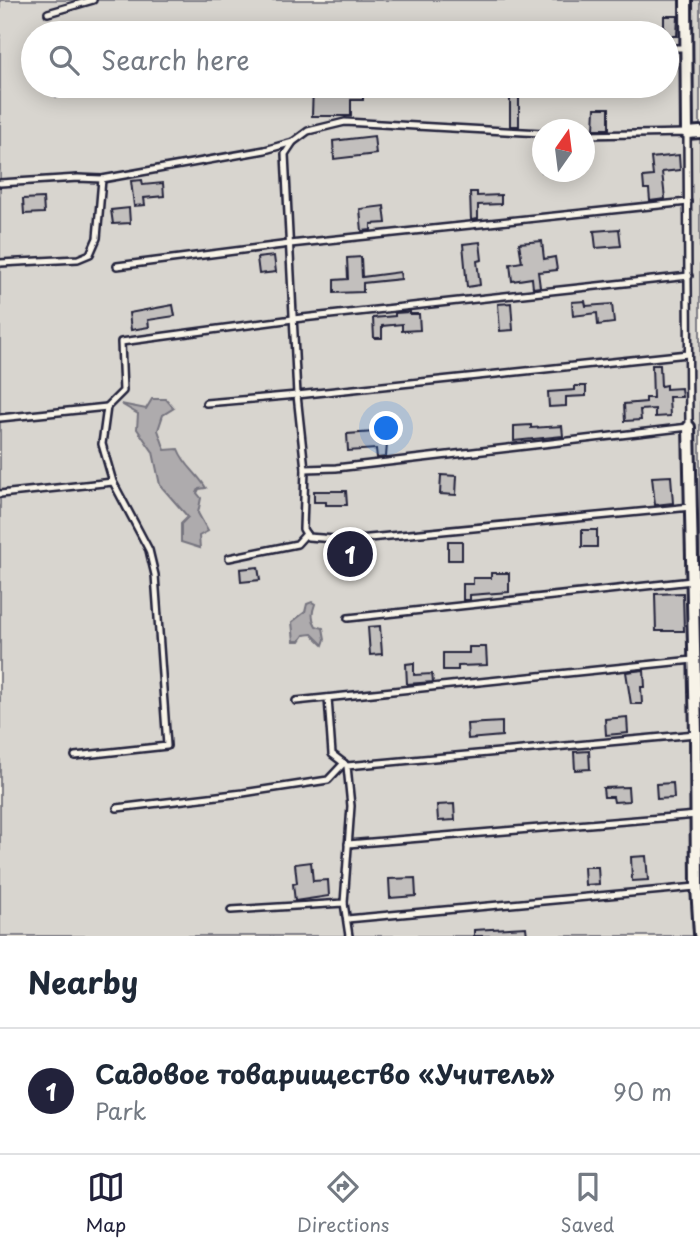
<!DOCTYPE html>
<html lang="en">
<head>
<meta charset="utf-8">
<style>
  :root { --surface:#fff; --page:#f2f2f3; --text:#1f2937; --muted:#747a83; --line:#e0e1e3; --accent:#22223b }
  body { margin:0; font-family:"Playpen Sans",sans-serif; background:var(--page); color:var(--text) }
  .compass { position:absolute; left:532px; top:119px; width:63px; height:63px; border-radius:50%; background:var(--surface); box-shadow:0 4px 18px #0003; rotate:14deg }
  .you { position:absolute; left:387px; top:429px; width:24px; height:24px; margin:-18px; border:5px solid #fff; border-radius:50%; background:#1a73e8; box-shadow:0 0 0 10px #1a73e833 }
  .badge { display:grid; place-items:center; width:46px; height:46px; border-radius:50%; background:var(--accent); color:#fff; font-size:23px; font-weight:700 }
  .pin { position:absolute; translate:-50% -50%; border:4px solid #fff; box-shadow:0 2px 7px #0006 }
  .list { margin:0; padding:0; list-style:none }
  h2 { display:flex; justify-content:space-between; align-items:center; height:91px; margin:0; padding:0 28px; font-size:30px }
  h2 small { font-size:23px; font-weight:400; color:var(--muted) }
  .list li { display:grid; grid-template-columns:46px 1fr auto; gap:21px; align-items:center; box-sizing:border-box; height:126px; padding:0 28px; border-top:2px solid var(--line) }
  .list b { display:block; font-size:26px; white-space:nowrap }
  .list p { margin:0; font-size:23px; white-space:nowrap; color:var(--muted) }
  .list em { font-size:23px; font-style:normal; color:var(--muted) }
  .icon { flex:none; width:38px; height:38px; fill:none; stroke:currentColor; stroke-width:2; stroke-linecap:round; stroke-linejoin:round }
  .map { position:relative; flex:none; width:700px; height:936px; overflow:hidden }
  .search { position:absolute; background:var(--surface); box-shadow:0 4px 18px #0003; left:21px; right:21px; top:21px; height:77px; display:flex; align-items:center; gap:18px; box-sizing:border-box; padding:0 24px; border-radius:38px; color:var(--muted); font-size:26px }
  .sheet { height:217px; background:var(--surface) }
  nav { display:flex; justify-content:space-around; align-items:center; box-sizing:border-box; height:98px; border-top:2px solid var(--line); background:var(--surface); font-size:19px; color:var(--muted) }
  nav a { display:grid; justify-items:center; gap:4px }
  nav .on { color:var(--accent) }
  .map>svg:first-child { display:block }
</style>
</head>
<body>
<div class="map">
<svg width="700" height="936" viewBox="0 0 700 936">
  <rect width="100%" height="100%" fill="#f7f3e8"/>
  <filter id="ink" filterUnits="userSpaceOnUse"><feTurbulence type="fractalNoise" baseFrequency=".0143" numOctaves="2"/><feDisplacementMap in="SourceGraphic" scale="14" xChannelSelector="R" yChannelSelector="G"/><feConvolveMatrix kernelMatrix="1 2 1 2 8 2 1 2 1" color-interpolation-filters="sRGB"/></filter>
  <g filter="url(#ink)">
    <path fill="#d8d5cf" stroke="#7d7c85" stroke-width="2" fill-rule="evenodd" d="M0 0H700V936H0ZM33 33H667V86H33ZM542 130H584V172H542Z"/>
    <g fill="#aeabad" stroke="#76747f" stroke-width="2">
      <path d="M152 399H166L174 408 163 415 158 430 165 450 178 449C184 465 197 473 206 488L199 489 197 493 201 498 198 513 208 531 199 536 200 548 181 542V524L188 517 160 485 153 452 137 429 138 414 121 404 146 409Z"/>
      <path d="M312 602 315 604C312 612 311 618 316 626L323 628 325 639 323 645 312 634 304 635 300 641H294L292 622 305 612 307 604Z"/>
    </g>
    <g fill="#c2bfbd" stroke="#22223b" stroke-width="2">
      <path d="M664 16H678L677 36H667V33H664Z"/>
      <path d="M313 86H363V100H351V116H312Z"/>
      <path d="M510 86H533L532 96H519V126H510Z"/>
      <path d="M595 108H609V129H594Z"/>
      <path d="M374 136 376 154 334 159 333 141Z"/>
      <path d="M679 155 680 170 662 172 665 199 650 201 649 189H644L643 177 653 176 651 158Z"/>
      <path d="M142 180 143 185 163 183 164 196 144 198 145 205 134 206 131 181Z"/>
      <path d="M470 192H477V196L501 195V204L478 205V219L471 220Z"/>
      <path d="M43 198 44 213 24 214 23 199Z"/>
      <path d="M384 206 386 223 371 224V230L362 231 360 209Z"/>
      <path d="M129 208 130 223 113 224 111 210Z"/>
      <path d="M619 229 621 246 596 248 594 231Z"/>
      <path d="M542 241 544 259 555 257 557 270 538 272 540 287 533 288 532 278 512 281 510 264 522 262 519 243Z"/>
      <path d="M480 242 482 260 477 261 480 285 467 287 463 244Z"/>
      <path d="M274 256 276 272 259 274 257 258Z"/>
      <path d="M361 257 362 277 400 272 401 279 363 283V292L334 293V280L348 279 347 258Z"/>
      <path d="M585 301 586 306 612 304 614 323 598 325 597 313 573 316 572 302Z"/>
      <path d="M511 303 513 330 500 331 498 304Z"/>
      <path d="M173 305 175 316 148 320 149 327 131 330 129 313Z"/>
      <path d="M410 312V314H419L420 330 402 331V324L382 326V338H374L373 318 395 316V313Z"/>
      <path d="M652 365H660L661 386 666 385V389L681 388 682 397H669L670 416 655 417V409L640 410 641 420 625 421 624 404 646 402V398H653Z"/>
      <path d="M575 386H586V396L566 397V406L549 407 548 392 575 390Z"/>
      <path d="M531 425V428L562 426 563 436 514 441V426Z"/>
      <path d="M388 431 386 457 377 458 376 449 348 451 347 434Z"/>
      <path d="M441 475 457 476 456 495 440 494Z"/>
      <path d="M671 476 673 503 655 505 652 477Z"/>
      <path d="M314 491H346L347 505H326V502H314Z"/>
      <rect x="582" y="530" width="15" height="17"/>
      <rect x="448" y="541" width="14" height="19"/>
      <path d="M258 567 260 580 241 582 240 569Z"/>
      <path d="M491 573H509V592L470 595V600H463V584H473V578H491Z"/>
      <path d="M683 593 684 631H656L655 594Z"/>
      <path d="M380 626 382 654 370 655 368 627Z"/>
      <path d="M469 647H486L487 665 458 666V670H443V653H469Z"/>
      <path d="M414 663V675L432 674 433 682 407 684 406 664Z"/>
      <path d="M644 670 645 687H641L642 704H631L626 672Z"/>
      <path d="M627 717 628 733 606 735 605 719Z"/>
      <path d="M502 722V736L468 739 467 724Z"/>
      <path d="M589 751 590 769 575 770 574 752Z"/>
      <path d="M673 783 674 798 657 799 656 784Z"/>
      <path d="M628 787 629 801 614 802 613 797H604L603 788Z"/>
      <path d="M454 804 455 820 438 821 437 805Z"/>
      <path d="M646 856 648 880 632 881 631 857Z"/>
      <path d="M311 862 313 881 328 880 329 896 295 901 293 884 297 883 295 864Z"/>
      <path d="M584 867H598L599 884 585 885Z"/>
      <path d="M415 878 416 896 390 898 389 879Z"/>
      <path d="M526 927 527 936H474V930Z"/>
    </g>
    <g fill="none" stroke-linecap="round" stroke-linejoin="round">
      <g stroke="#22223b" stroke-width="10">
        <g id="service">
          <path d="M48 13 93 0"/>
          <path d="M667 48H686"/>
          <path d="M58 93 117 86"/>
          <path d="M0 183 78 178 102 179 265 150 293 142"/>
          <path d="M0 263 78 259 90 254 97 238 102 179"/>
          <path d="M117 266 290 244 688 202"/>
          <path d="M206 403 297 395 688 354"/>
          <path d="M0 418 107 407"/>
          <path d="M305 469 336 468 689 427 687 133 584 135"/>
          <path d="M0 494 113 482"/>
          <path d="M306 534 303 529 305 469 297 395 285 154 293 142 308 131 345 122 542 133"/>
          <path d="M306 534 308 537 348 540 691 507"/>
          <path d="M229 558 297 544 306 534"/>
          <path d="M348 618 692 581"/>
          <path d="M328 698 332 754 345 764"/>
          <path d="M296 701 693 660"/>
          <path d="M75 756 167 746 155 575 149 550 113 482 102 444 107 407 123 391 121 342 293 319 689 276"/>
          <path d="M117 808 243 793 328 780 344 763"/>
          <path d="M348 844 697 815"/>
          <path d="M344 903 349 936"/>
          <path d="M231 910 344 903 351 806 347 766 696 734"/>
          <path d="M347 919 696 887"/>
        </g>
      </g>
      <g stroke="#22223b" stroke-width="16">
        <g id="minor">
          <path d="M686 0 687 133 700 132"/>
          <path d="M689 427 696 734 697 887 700 934"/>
        </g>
      </g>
      <use href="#service" stroke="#f7f3e8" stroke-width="5"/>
      <use href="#minor" stroke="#f7f3e8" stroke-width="10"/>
    </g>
  </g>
</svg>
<svg class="compass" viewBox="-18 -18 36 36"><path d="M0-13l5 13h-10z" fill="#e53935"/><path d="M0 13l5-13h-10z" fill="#747a83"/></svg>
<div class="you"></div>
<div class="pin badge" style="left:350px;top:554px">1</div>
<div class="search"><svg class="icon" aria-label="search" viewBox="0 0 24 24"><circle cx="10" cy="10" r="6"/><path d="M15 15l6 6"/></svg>Search here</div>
</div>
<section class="sheet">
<h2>Nearby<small></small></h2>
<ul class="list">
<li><span class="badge">1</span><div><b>Садовое товарищество «Учитель»</b><p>Park</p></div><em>90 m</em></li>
</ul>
</section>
<nav>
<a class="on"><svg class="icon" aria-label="map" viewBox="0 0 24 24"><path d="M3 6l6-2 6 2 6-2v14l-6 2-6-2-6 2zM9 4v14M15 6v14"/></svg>Map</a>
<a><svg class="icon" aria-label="directions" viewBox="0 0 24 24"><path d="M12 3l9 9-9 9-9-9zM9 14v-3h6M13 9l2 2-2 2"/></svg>Directions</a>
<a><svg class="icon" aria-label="saved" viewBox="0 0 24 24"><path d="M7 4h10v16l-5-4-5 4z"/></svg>Saved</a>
</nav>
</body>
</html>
